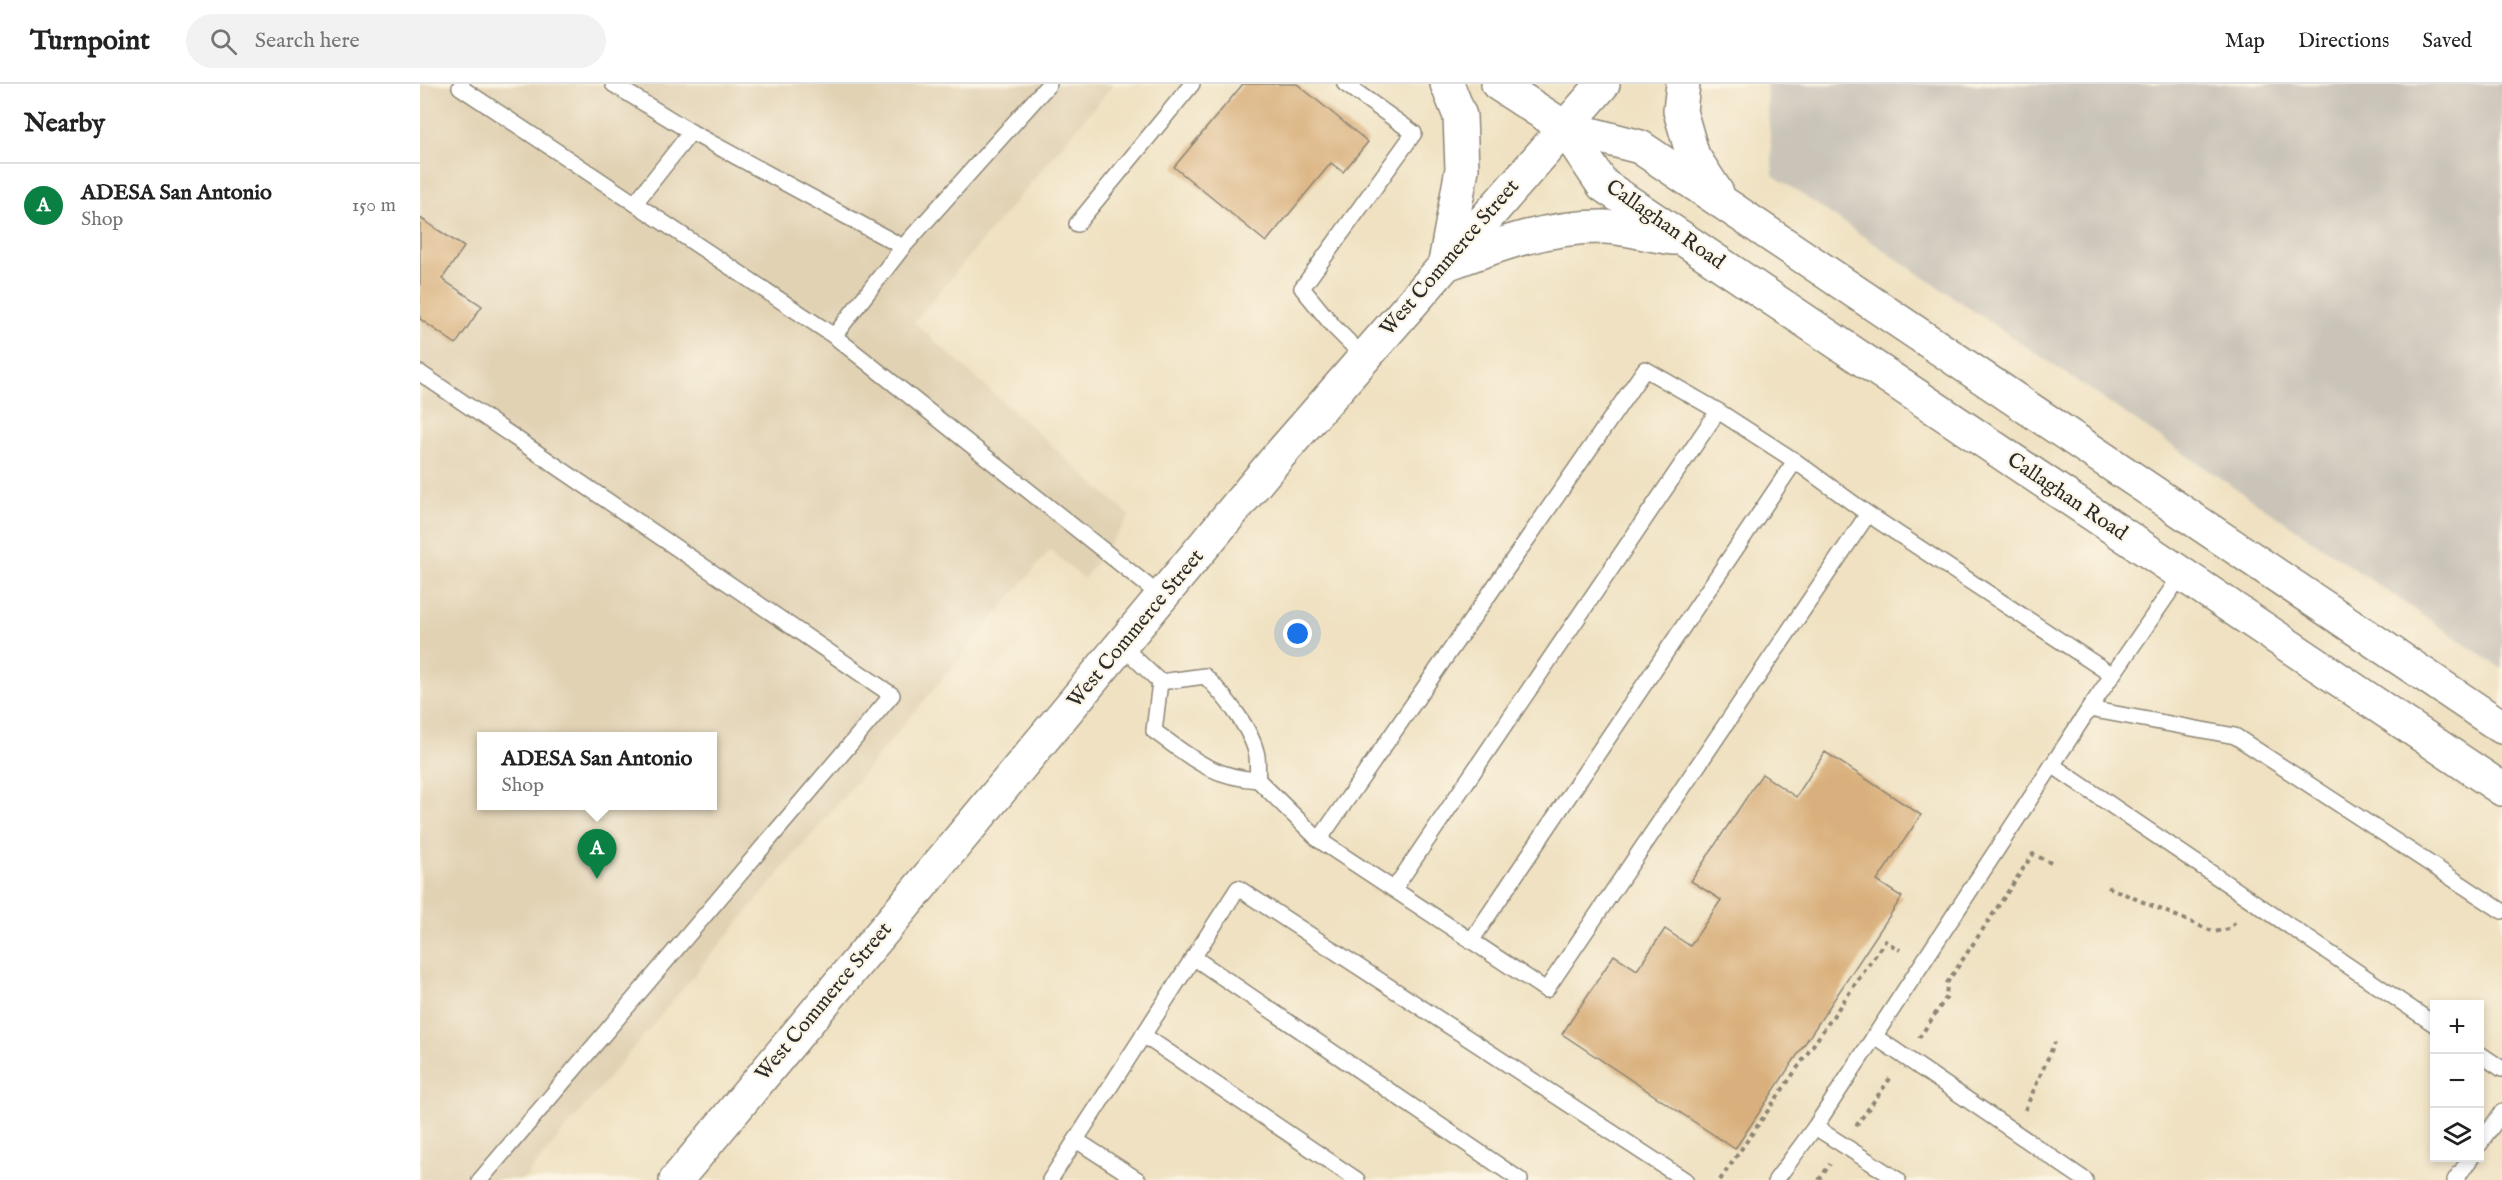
<!DOCTYPE html>
<html lang="en">
<head>
<meta charset="utf-8">
<style>
  :root { --surface:#fff; --page:#f2f2f2; --text:#222; --muted:#767676; --line:#e0e0e0; --accent:#0b8043 }
  body { margin:0; font-family:"IM FELL English",serif; background:var(--page); color:var(--text) }
  .controls { position:absolute; right:18px; bottom:18px; display:grid; overflow:hidden; border-radius:0px; box-shadow:0 3px 9px #0003 }
  .controls button { width:54px; height:54px; display:grid; place-items:center; padding:0; border:0; border-bottom:2px solid var(--line); background:var(--surface); color:var(--text); font:30px sans-serif }
  .you { position:absolute; left:878px; top:550px; width:21px; height:21px; margin:-15px; border:4px solid #fff; border-radius:50%; background:#1a73e8; box-shadow:0 0 0 9px #1a73e833 }
  .badge { display:grid; place-items:center; width:39px; height:39px; border-radius:50%; background:var(--accent); color:#fff; font-size:20px; font-weight:700 }
  .pin { position:absolute; translate:-50% -50px; filter:drop-shadow(0 2px 3px #0008) }
  .pin::after { content:''; position:absolute; top:32px; width:21px; height:18px; background:inherit; clip-path:polygon(0 0,100% 0,50% 100%) }
  .popup { position:absolute; left:57px; top:648px; width:240px; height:78px; box-sizing:border-box; display:grid; place-content:center; border-radius:0px; background:var(--surface); filter:drop-shadow(0 2px 4px #0005); font-size:20px; white-space:nowrap; color:var(--muted) }
  .popup b { font-size:22px; color:var(--text) }
  .popup::after { content:''; position:absolute; left:50%; top:100%; margin-left:-12px; border:12px solid transparent; border-top-color:var(--surface) }
  .list { margin:0; padding:0; list-style:none }
  h2 { display:flex; justify-content:space-between; align-items:center; height:78px; margin:0; padding:0 24px; font-size:26px }
  h2 small { font-size:20px; font-weight:400; color:var(--muted) }
  .list li { display:grid; grid-template-columns:39px 1fr auto; gap:18px; align-items:center; box-sizing:border-box; height:84px; padding:0 24px; border-top:2px solid var(--line) }
  .list b { display:block; font-size:22px; white-space:nowrap }
  .list p { margin:0; font-size:20px; white-space:nowrap; color:var(--muted) }
  .list em { font-size:20px; font-style:normal; color:var(--muted) }
  .icon { flex:none; width:33px; height:33px; fill:none; stroke:currentColor; stroke-width:2; stroke-linecap:round; stroke-linejoin:round }
  .map { position:relative; flex:none; width:2082px; height:1096px; overflow:hidden }
  header { display:flex; align-items:center; gap:36px; box-sizing:border-box; height:84px; padding:0 30px; background:var(--surface); border-bottom:2px solid var(--line) }
  header strong { font-size:28px }
  nav { display:flex; gap:33px; margin-inline-start:auto; font-size:21px }
  .search { width:420px; height:54px; background:var(--page); display:flex; align-items:center; gap:15px; box-sizing:border-box; padding:0 21px; border-radius:33px; color:var(--muted); font-size:22px }
  main { display:flex }
  aside { flex:1; background:var(--surface) }
  .map>svg:first-child { display:block }
</style>
</head>
<body>
<header>
<strong>Turnpoint</strong>
<div class="search"><svg class="icon" aria-label="search" viewBox="0 0 24 24"><circle cx="10" cy="10" r="6"/><path d="M15 15l6 6"/></svg>Search here</div>
<nav><a>Map</a><a>Directions</a><a>Saved</a></nav>
</header>
<main>
<aside>
<h2>Nearby<small></small></h2>
<ul class="list">
<li><span class="badge">A</span><div><b>ADESA San Antonio</b><p>Shop</p></div><em>150 m</em></li>
</ul>
</aside>
<div class="map">
<svg width="2082" height="1096" viewBox="0 0 2082 1096">
  <rect width="100%" height="100%" fill="#fcf5e5"/>
  <filter id="ink" filterUnits="userSpaceOnUse"><feTurbulence type="fractalNoise" baseFrequency=".0167" numOctaves="2"/><feDisplacementMap in="SourceGraphic" scale="12" xChannelSelector="R" yChannelSelector="G"/><feConvolveMatrix kernelMatrix="1 2 1 2 8 2 1 2 1" color-interpolation-filters="sRGB"/></filter>
  <filter id="wash" filterUnits="userSpaceOnUse"><feTurbulence type="fractalNoise" baseFrequency=".008" numOctaves="4" result="noise"/><feDisplacementMap in="SourceGraphic" scale="24" xChannelSelector="R" yChannelSelector="G"/><feGaussianBlur stdDeviation="1.35" result="paint"/><feColorMatrix in="noise" values="0 0 0 0 0 0 0 0 0 0 0 0 0 0 0 0 0 1.4 0 .05"/><feComposite in="paint" operator="in"/></filter>
  <g filter="url(#wash)">
    <rect width="100%" height="100%" fill="#efe1c1"/>
    <path fill="#e1d2b4" fill-rule="evenodd" d="M0 0H694L494 238 710 432 664 495 630 466 103 1096H0ZM62 652H292V722H62Z"/>
    <path fill="#c9c3b8" d="M1346 0H2082V585L1353 91Z"/>
    <g id="blocks">
      <g fill="#d9b07d">
        <path d="M823 0H877L948 58 923 88 911 79 846 158 754 83Z"/>
        <path d="M0 134 44 163 22 195 62 222 36 260 0 235Z"/>
        <path d="M1405 668 1501 731 1457 797 1482 813 1315 1065 1142 950 1194 871 1217 886 1245 845 1270 862 1301 816 1271 797 1342 690 1376 713Z"/>
      </g>
    </g>
  </g>
  <g filter="url(#ink)">
    <use href="#blocks" fill-opacity="0" stroke="#8d8676" stroke-width="1.5"/>
    <g fill="none" stroke-linecap="round" stroke-linejoin="round">
      <g stroke="#8d8676" stroke-width="18">
        <g id="service">
          <path d="M42 0 40 3 414 252 483 163 629 0"/>
          <path d="M193 0 271 48"/>
          <path d="M925 0 994 49 882 204 914 243 944 273"/>
          <path d="M215 119 271 48 483 163"/>
          <path d="M657 140 772 0"/>
          <path d="M414 252 742 513"/>
          <path d="M0 289 472 611 60 1096"/>
          <path d="M1448 430 1126 906 899 756 1225 285 1298 327 1375 377 1448 430 1692 591"/>
          <path d="M702 562 740 598"/>
          <path d="M785 592C804 611 832 645 837 672 838 680 837 688 838 696 791 693 770 673 734 647L740 598Z"/>
          <path d="M1669 625 1815 652 2082 827"/>
          <path d="M1632 681 2014 940"/>
          <path d="M838 696 899 756"/>
          <path d="M974 805 1298 327"/>
          <path d="M1051 857 1375 377"/>
          <path d="M773 873 1100 1096"/>
          <path d="M723 951 937 1096"/>
          <path d="M1454 952 1665 1096"/>
          <path d="M2060 970 2082 985"/>
          <path d="M1395 1043 1478 1096"/>
          <path d="M656 1056 718 1096"/>
          <path d="M2060 1060 2082 1028"/>
          <path d="M630 1096 818 804 1265 1096"/>
          <path d="M1356 1096 1395 1043 1669 625 1762 490"/>
          <path d="M2035 1096 2051 1074"/>
        </g>
      </g>
      <g stroke="#8d8676" stroke-width="36">
        <g id="secondary">
          <path d="M1078 0 1144 43 1220 63 2082 643"/>
          <path d="M1263 0 1260 27 1273 72 1297 109"/>
          <path d="M1144 43 1183 101 2082 705"/>
          <path d="M1025 179 1042 85 1040 32 1027 0"/>
          <path d="M1029 179C1080 160 1129 142 1185 143 1207 144 1231 151 1253 154"/>
          <path d="M256 1096 856 375 1183 0"/>
        </g>
      </g>
      <g stroke="#8d8676" stroke-width="4" stroke-dasharray="4.5 4.5" stroke-linecap="butt">
        <path d="M1688 803 1794 848 1809 845 1817 836"/>
        <path d="M1499 954 1526 914 1527 899 1613 770 1635 781"/>
        <path d="M1605 1026 1635 958"/>
        <path d="M1436 1042 1472 992"/>
        <path d="M1300 1096 1465 857 1480 866"/>
        <path d="M1399 1096 1410 1080"/>
      </g>
      <use href="#service" stroke="#fff" stroke-width="15"/>
      <use href="#secondary" stroke="#fff" stroke-width="33"/>
    </g>
  </g>
  <g text-anchor="middle" dominant-baseline="central" stroke-width="4.5" stroke-linejoin="round" paint-order="stroke">
    <g font-size="21" fill="#2b2b2b" stroke="#fcf5e5">
      <text transform="translate(1245 141) rotate(35)">Callaghan Road</text>
      <text transform="translate(1030 174) rotate(-49)">West Commerce Street</text>
      <text transform="translate(1647 413) rotate(34)">Callaghan Road</text>
      <text transform="translate(716 545) rotate(-50)">West Commerce Street</text>
      <text transform="translate(404 918) rotate(-50)">West Commerce Street</text>
    </g>
  </g>
</svg>
<div class="controls">
<button>+</button>
<button>−</button>
<button><svg class="icon" aria-label="layers" viewBox="0 0 24 24"><path d="M12 4l9 5-9 5-9-5zM3 14l9 5 9-5"/></svg></button>
</div>
<div class="you"></div>
<div class="pin badge" style="left:177px;top:795px">A</div>
<div class="popup"><b>ADESA San Antonio</b>Shop</div>
</div>
</main>
</body>
</html>
